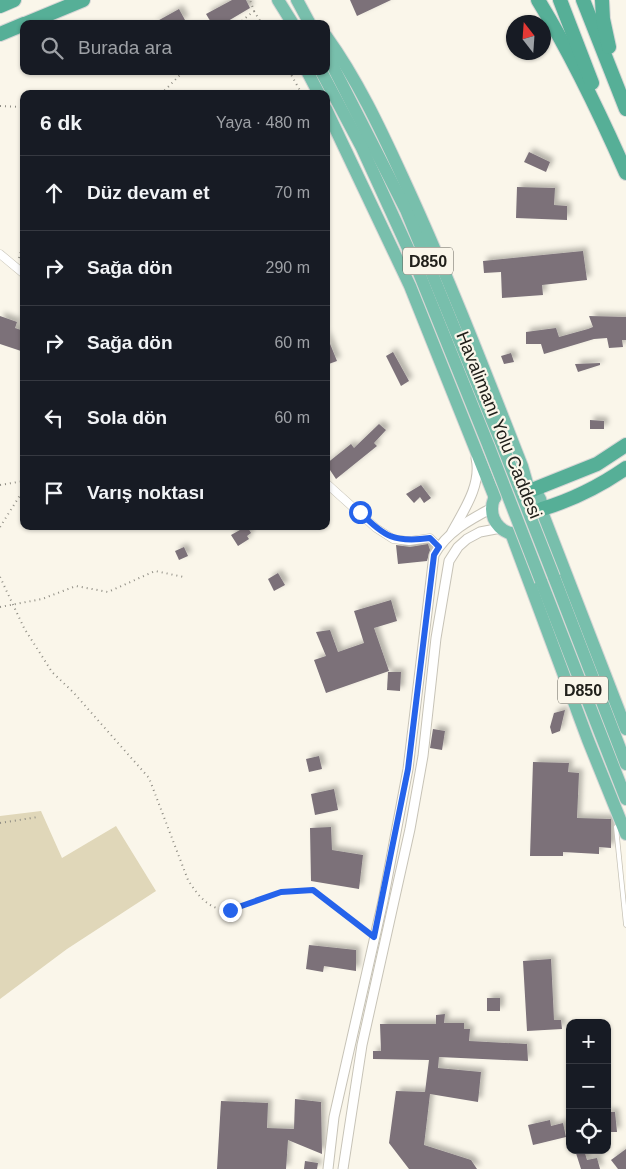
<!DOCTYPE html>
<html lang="tr">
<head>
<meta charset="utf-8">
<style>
  :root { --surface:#171b24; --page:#242831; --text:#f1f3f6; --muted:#9ea1a6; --line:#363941 }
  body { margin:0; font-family:Helvetica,sans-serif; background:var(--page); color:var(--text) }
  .controls { position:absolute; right:15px; bottom:15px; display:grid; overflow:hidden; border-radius:10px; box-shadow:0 1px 4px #0004 }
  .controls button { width:45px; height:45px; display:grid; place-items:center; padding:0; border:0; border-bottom:1px solid var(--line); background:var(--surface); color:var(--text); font:25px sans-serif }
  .compass { position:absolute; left:506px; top:15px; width:45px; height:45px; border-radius:50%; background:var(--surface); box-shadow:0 1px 4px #0004; rotate:343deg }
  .stop { position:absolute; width:15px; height:15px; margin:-11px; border:4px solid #2563eb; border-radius:50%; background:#fff }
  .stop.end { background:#2563eb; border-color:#fff; box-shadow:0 1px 5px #0008 }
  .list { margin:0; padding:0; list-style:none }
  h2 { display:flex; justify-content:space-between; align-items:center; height:65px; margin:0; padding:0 20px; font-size:21px }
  h2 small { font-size:16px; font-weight:400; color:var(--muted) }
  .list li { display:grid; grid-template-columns:32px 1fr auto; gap:15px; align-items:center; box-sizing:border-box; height:75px; padding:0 20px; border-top:1px solid var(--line) }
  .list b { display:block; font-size:19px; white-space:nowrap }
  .list em { font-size:16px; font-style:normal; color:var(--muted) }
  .icon { flex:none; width:28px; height:28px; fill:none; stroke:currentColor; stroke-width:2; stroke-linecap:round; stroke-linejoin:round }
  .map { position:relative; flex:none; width:626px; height:1169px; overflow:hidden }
  .search { position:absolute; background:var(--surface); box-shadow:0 1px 4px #0004; left:20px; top:20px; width:310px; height:55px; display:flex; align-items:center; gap:12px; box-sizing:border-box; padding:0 18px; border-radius:10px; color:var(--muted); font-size:19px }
  .panel { position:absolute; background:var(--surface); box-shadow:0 1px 4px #0004; left:20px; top:90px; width:310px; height:440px; border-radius:10px }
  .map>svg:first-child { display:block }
</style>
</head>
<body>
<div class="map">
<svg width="626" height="1169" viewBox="0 0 626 1169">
  <defs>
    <filter id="shadow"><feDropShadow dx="4" dy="-4" stdDeviation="2.5" flood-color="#0004"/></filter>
  </defs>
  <rect width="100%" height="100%" fill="#faf6ea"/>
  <path fill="#e0d7b9" d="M41 811 62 858 116 826 156 891 67 949 0 999V816Z"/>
  <g fill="#7b7179" filter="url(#shadow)">
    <path d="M232 0H246L250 8 223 24H212L206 14Z"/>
    <path d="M350 0H391L357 16Z"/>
    <path d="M179 9 185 20 177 24H152Z"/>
    <path d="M529 152 550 162 546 172 524 162Z"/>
    <path d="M517 187 555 188 554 205 567 206V220L516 218Z"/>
    <path d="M583 251 587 280 542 285 543 295 502 298 501 272 484 273 483 261Z"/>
    <path d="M0 316 17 322 15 328 24 331V352L0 344Z"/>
    <path d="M589 316 626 317V340H622L623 347 609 348 607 338 594 339 544 354 541 344H526V332L556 328 559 337 588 329 593 327Z"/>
    <path d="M326 334 337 361 326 365Z"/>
    <path d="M393 352 409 381 401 386 386 356Z"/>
    <path d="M511 353 514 362 504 364 501 356Z"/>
    <path d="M600 363V365L578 372 575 364Z"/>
    <path d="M590 420 604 421V429H590Z"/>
    <path d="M379 424 386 430 374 443 377 446 336 479 326 464 351 444 354 448Z"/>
    <path d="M421 485 431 498 424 503 420 497 414 503 406 494Z"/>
    <path d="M247 526 251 533 247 536 249 539 238 546 231 535Z"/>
    <path d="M428 544 430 550 427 561 398 564 396 545 410 547Z"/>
    <path d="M184 547 188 556 179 560 175 551Z"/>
    <path d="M278 573 285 585 274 591 268 579Z"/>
    <path d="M391 600 397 621 374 628 389 671 326 693 314 660 326 656 316 632 330 630 338 652 364 643 354 611Z"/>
    <path d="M388 672H401L400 691 387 690Z"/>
    <path d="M565 710 560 731 552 734 550 727 554 713Z"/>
    <path d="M433 729 445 731 442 750 430 748Z"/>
    <path d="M319 756 322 769 309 772 306 759Z"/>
    <path d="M533 762 569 763 568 772 579 773 577 818 611 819V848L599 847V854L563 852V856H530Z"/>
    <path d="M334 789 338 810 315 815 311 794Z"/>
    <path d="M331 827 332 850 363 855 359 889 311 881 310 828Z"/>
    <path d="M309 945 356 950V971L324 966 323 972 306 969Z"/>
    <path d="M551 959 554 1020H561L562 1029 527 1031 523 961Z"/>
    <rect x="487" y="998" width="13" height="13"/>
    <path d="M445 1014 444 1023H464V1029H470L469 1041 527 1044 528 1061 439 1057 438 1068 481 1072 478 1102 430 1094 424 1145 471 1160 477 1169H409L389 1143 396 1091 425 1092 429 1060 373 1059V1051H381L380 1024H436V1015Z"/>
    <path d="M295 1099 321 1102 322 1154 288 1140 286 1169H217L221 1101 268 1103 267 1128 294 1129Z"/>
    <path d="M607 1112H615L617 1132H607Z"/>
    <path d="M550 1120 551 1126 563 1123 566 1137 533 1145 528 1125Z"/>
    <path d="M626 1149V1169H618L611 1160Z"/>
    <path d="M575 1150H584L587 1160 597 1158 600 1169H581Z"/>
    <path d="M305 1161 318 1163 317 1169H304Z"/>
  </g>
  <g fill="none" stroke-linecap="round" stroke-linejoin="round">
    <g stroke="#c7c3b7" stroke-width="5.5">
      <path id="service" d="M616 827 626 925"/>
    </g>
    <g stroke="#c7c3b7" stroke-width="9">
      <g id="minor">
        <path d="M0 254 24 274"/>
        <path d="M326 483 376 528 393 539 409 541 430 538 439 547"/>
      </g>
    </g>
    <g stroke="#c7c3b7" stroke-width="11">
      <g id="tertiary">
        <path d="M452 532C464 510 482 484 476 458"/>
        <path d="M328 1169 334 1117 383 901 408 769 434 555C447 532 469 520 492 508"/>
        <path d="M343 1169 362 1045 410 829 423 756 436 638 449 561 458 547 467 539 480 532 501 528"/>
      </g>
    </g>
    <g stroke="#d7d7d6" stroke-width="14">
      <g id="trunk">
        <path d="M278 0 293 24"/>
        <path d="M297 0 310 24"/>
        <path d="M326 36C357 79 380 128 402 176 446 271 484 369 522 466L528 487"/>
        <path d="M326 53 406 210 501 442"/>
        <path d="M307 71 319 94"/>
        <path d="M321 71 362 148 417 268 489 447"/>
        <path d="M326 109 410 286 495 498"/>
        <circle cx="517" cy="509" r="25"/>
        <path d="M542 512 626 729"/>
        <path d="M511 533 588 740 626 834"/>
        <path d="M554 577 626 764"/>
        <path d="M541 581 626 799"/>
      </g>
    </g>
    <g stroke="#d7d7d6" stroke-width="16">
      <g id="motorway">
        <path d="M538 0C572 55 600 114 626 173"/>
        <path d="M560 0 592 83"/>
        <path d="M583 0 626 109"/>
        <path d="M602 0 603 19 609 47"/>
        <path d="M0 6 14 0"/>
        <path d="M25 24 83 0"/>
        <path d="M0 34 24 24"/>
        <path d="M532 490 597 464 626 445"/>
        <path d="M542 509C572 500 600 486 626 468"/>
      </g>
    </g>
    <g stroke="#8f8d84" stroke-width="2" stroke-dasharray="1 4" stroke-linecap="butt">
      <path d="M254 11 262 24"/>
      <path d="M238 24 254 11 250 0"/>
      <path d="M289 71 302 94"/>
      <path d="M161 94 184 71"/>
      <path d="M0 106 24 107"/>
      <path d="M19 258 24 240"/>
      <path d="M0 485 24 481"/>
      <path d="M0 527 24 489"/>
      <path d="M0 577 24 628 52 672 74 693 149 778 188 880C198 896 210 911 230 910L281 892 313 890 367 931"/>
      <path d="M0 607 42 599 76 586 108 592 155 571 184 577"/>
      <path d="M0 823 38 817"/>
    </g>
    <use href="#service" stroke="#fff" stroke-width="4"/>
    <use href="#minor" stroke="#fff" stroke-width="8"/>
    <use href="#tertiary" stroke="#fff" stroke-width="9"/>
    <use href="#trunk" stroke="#78bfac" stroke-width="12"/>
    <use href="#motorway" stroke="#56af97" stroke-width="14"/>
    <g stroke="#d7d7d6" stroke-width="14" stroke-linecap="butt">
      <g id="trunk-bridge">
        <path d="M501 442 554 577"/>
        <path d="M489 447 541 581"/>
      </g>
    </g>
    <use href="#trunk-bridge" stroke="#78bfac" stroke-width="12"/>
  </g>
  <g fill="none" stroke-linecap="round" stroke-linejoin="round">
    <path stroke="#2563eb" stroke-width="6" d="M230 910 281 892 313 890 374 937 408 769 434 555 439 547 430 538C395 543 384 537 360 512"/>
  </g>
  <g text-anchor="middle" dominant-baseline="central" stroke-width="4.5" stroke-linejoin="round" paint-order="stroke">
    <g fill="#faf6ea" stroke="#626059" stroke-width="1">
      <rect x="403" y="247.5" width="50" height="27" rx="4"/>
      <rect x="558" y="676.5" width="50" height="27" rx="4"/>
    </g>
    <g font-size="16" font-weight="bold" fill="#21201b">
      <text x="428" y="261">D850</text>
      <text x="583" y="690">D850</text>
    </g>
    <g font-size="18" fill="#21201b" stroke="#faf6ea">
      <text transform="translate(499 425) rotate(68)">Havalimanı Yolu Caddesi</text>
    </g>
  </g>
</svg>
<div class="controls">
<button>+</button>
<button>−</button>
<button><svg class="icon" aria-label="locate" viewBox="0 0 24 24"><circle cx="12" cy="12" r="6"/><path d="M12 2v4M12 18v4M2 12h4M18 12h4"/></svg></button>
</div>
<svg class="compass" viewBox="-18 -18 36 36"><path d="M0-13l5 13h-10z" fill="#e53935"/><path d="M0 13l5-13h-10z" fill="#9ea1a6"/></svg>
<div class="stop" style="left:360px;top:512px"></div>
<div class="stop end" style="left:230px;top:910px"></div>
<div class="search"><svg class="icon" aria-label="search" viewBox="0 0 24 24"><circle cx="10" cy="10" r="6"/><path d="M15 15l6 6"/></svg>Burada ara</div>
<section class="panel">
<h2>6 dk<small>Yaya · 480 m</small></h2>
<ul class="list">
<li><svg class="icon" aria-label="ahead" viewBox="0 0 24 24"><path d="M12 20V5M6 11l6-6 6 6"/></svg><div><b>Düz devam et</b></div><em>70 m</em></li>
<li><svg class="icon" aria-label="right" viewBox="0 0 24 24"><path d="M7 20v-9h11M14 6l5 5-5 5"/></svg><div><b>Sağa dön</b></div><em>290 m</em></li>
<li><svg class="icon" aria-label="right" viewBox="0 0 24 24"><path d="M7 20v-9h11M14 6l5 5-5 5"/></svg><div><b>Sağa dön</b></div><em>60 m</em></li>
<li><svg class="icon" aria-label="left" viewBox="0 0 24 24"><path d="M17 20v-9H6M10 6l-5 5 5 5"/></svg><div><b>Sola dön</b></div><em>60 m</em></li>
<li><svg class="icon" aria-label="arrive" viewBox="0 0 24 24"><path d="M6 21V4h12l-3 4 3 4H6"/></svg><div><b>Varış noktası</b></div></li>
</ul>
</section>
</div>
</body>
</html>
